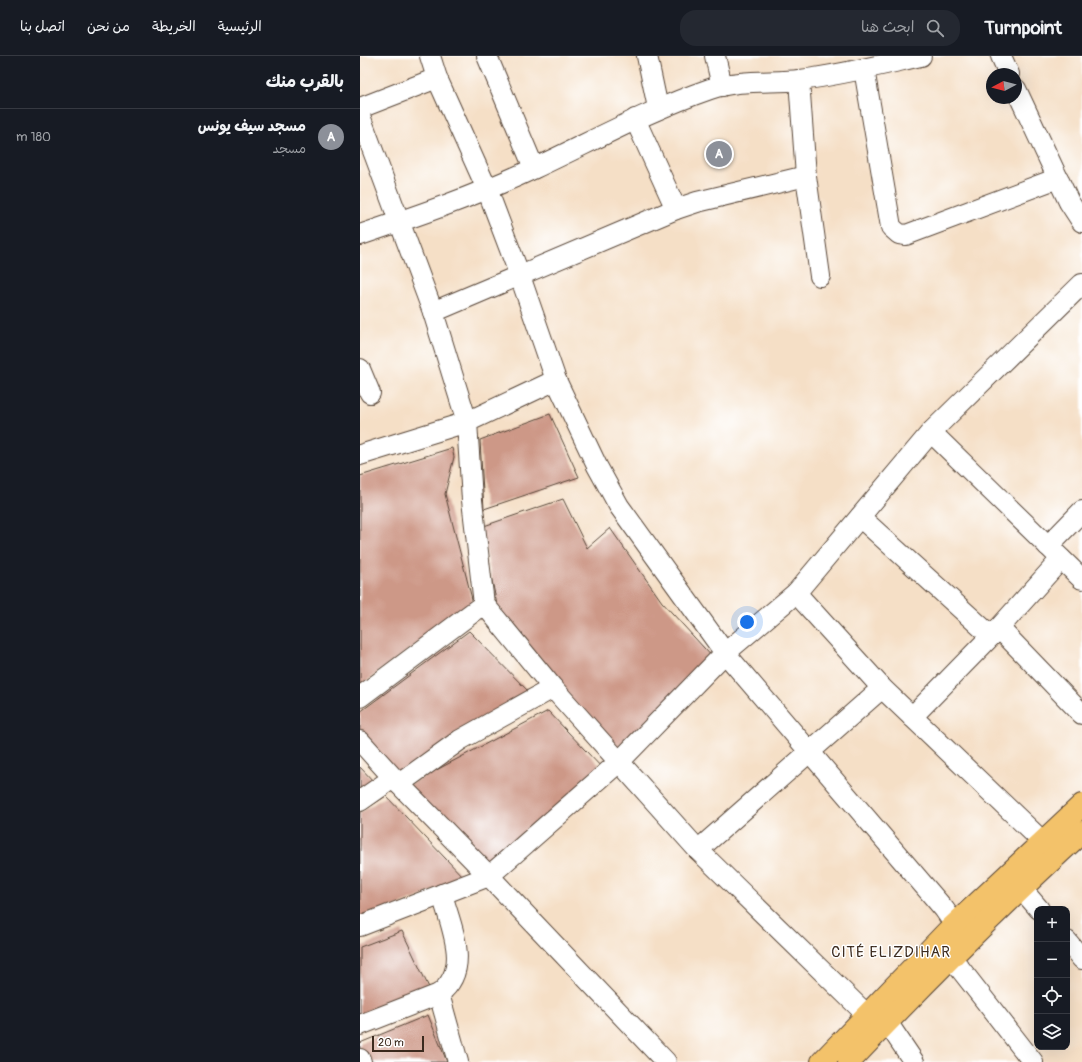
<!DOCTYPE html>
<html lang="ar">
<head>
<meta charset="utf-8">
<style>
  :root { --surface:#171b24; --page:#242831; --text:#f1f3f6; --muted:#9ea1a6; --line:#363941; --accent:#8c9099 }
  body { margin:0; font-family:Pangolin,"Playpen Sans Arabic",sans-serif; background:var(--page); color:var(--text); direction:rtl }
  .controls { position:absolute; right:12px; bottom:12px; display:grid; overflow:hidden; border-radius:8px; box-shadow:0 4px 16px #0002 }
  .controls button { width:36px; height:36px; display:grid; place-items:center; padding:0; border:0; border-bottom:1px solid var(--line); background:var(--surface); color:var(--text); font:20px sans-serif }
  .compass { position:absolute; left:626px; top:12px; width:36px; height:36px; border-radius:50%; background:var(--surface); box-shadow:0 4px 16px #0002; rotate:263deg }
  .scale { position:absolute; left:12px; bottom:10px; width:52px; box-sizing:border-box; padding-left:4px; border:2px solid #3b2a1e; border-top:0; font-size:11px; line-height:14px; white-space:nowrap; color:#3b2a1e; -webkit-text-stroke:3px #fff; paint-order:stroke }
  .you { position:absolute; left:387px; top:566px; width:14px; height:14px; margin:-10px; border:3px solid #fff; border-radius:50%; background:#1a73e8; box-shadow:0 0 0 6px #1a73e833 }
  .badge { display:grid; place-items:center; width:26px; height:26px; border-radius:50%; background:var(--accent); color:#fff; font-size:13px; font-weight:700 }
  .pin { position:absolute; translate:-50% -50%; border:2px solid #fff; box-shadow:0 1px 4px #0006 }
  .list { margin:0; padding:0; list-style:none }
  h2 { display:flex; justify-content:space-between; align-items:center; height:52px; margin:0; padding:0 16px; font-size:17px }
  h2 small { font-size:13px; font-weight:400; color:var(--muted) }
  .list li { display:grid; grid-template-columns:26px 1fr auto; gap:12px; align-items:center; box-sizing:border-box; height:56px; padding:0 16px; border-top:1px solid var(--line) }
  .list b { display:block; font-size:15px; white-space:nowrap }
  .list p { margin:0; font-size:13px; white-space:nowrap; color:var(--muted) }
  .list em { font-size:13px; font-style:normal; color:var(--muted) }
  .icon { flex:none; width:22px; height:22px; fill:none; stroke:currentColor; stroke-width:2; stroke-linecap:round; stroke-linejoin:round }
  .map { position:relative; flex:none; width:722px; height:1006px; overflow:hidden; direction:ltr }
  header { display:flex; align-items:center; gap:24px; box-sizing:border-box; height:56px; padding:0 20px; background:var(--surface); border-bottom:1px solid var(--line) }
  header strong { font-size:19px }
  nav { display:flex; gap:22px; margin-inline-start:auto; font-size:14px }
  .search { width:280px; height:36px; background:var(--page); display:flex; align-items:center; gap:10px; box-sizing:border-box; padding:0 14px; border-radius:16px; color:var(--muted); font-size:15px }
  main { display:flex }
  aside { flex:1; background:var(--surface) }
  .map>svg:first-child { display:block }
</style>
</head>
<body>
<header>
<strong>Turnpoint</strong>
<div class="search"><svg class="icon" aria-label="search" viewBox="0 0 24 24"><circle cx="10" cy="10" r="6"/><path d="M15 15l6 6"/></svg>ابحث هنا</div>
<nav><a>الرئيسية</a><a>الخريطة</a><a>من نحن</a><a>اتصل بنا</a></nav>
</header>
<main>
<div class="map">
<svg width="722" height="1006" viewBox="0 0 722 1006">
  <rect width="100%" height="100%" fill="#fff"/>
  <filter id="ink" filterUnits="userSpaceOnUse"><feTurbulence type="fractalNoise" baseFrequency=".025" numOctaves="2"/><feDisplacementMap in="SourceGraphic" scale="8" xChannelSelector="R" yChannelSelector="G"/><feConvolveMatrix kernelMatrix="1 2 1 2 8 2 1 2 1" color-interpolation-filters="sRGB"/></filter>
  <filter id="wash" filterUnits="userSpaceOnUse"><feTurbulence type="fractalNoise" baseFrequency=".012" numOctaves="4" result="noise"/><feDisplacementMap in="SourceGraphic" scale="16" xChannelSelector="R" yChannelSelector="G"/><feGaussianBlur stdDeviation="0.9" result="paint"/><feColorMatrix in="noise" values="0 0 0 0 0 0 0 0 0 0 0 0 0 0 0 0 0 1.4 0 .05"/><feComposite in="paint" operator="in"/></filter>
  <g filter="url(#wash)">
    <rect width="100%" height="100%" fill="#f5dfc6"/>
    <g id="blocks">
      <g fill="#cd9887">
        <path d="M190 358 219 421 124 453 120 384Z"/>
        <path d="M92 392 94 401 85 438 113 547 0 630V420Z"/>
        <path d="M203 443 227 492 250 472 302 546 355 604 261 698 143 578 121 471Z"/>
        <path d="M109 575 172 639 38 720 0 680V656Z"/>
        <path d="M188 655 244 714 129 818 48 729Z"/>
        <path d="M0 711 15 727 0 738Z"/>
        <path d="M26 740 105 823 0 864V757Z"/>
        <path d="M42 875 73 940 0 969V891Z"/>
        <path d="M68 959 87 1006H0V987Z"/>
      </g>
    </g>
  </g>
  <g filter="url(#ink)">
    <use href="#blocks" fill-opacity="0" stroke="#574537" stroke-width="1"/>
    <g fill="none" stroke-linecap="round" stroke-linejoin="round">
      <g stroke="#574537" stroke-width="22">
        <g id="minor">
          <path d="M70 0 77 22 127 133 160 220 196 324 237 410 259 450 365 597 584 853 595 869"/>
          <path d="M127 0 174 112"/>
          <path d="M287 0 298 52"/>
          <path d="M355 0 362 30"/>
          <path d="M641 0 649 18"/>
          <path d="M504 13 531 171 539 178 546 179 698 122"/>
          <path d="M439 24 446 120 460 220"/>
          <path d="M656 33 709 146 722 166"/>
          <path d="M0 52 77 22"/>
          <path d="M0 60 73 256 107 366 0 399"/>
          <path d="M275 63 316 153"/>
          <path d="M0 179C59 159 118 139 175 112 233 85 289 54 350 33 380 23 410 27 440 24 481 19 521 9 561 0"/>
          <path d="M73 256 316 153 337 146 446 120"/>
          <path d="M0 313 10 337"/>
          <path d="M196 324 107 366 112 444 124 548 193 632 338 794 507 959"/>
          <path d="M571 376 722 523"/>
          <path d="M500 461 631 580"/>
          <path d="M688 490 722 455"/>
          <path d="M436 537 522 632 683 786"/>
          <path d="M639 572 722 658"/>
          <path d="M0 641 124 548"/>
          <path d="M552 661 639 572 701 503"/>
          <path d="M0 685 39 728 129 820 306 1006"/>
          <path d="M39 728 100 684 193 632"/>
          <path d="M0 745 33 722"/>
          <path d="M338 794 522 632"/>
          <path d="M661 832 679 853"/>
          <path d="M0 870 129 820 259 706 365 597 436 537 571 376 722 228"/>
          <path d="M707 885 722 903"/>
          <path d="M591 901 673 1006"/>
          <path d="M79 938 98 1006"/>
          <path d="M527 966 554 1006"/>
          <path d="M0 969 79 938C112 913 91 872 82 838"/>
          <path d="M0 1003 1 1006"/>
        </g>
      </g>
      <g stroke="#574537" stroke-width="24">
        <g id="primary">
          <path d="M462 1006 588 875 722 749"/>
          <path d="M489 1006C564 927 641 850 722 776"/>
        </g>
      </g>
      <use href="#minor" stroke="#fff" stroke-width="20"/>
      <use href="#primary" stroke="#f3c26a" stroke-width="22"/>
    </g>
  </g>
  <g text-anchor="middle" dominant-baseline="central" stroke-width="3" stroke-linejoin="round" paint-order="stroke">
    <g font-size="15" letter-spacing="1" fill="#3b2a1e" stroke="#fff">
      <text x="531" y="896">CITÉ ELIZDIHAR</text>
    </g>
  </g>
</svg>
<div class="controls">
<button>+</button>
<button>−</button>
<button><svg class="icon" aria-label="locate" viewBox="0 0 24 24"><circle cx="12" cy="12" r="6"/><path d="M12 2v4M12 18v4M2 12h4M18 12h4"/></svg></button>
<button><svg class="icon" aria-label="layers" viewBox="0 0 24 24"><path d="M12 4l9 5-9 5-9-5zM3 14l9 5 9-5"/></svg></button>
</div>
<svg class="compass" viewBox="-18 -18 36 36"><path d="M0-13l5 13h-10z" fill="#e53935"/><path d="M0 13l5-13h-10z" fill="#9ea1a6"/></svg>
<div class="scale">20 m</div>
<div class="you"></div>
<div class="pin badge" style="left:359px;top:98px">A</div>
</div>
<aside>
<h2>بالقرب منك<small></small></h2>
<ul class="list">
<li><span class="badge">A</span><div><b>مسجد سيف يونس</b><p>مسجد</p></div><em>180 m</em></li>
</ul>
</aside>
</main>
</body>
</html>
